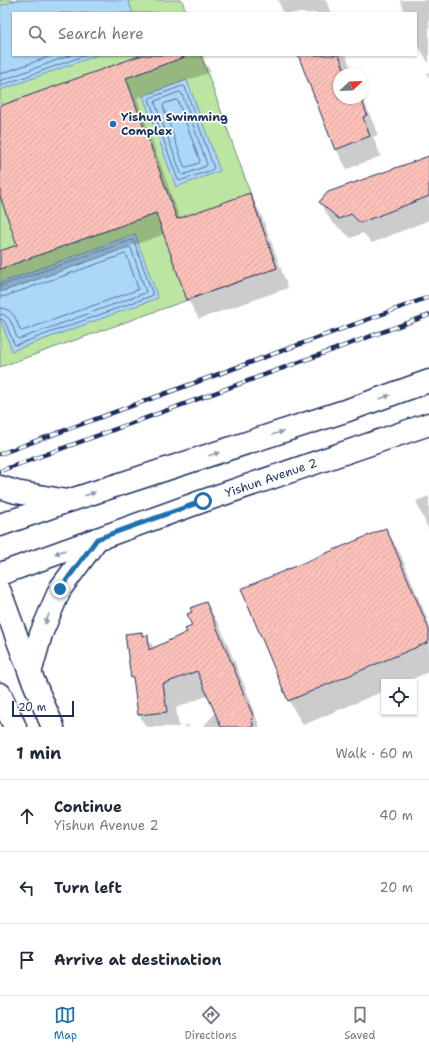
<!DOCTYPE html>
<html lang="en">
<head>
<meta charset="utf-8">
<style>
  :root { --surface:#fff; --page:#f6f6f7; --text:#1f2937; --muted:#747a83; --line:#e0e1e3; --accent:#1f6fb2 }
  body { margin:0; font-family:"Shantell Sans",sans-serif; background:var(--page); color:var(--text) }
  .controls { position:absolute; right:12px; bottom:12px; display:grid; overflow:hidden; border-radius:0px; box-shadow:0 1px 3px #0004 }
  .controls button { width:36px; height:36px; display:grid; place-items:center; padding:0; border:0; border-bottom:1px solid var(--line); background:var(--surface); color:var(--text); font:20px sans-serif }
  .compass { position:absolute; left:333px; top:68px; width:36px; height:36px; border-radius:50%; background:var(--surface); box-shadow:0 1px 3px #0004; rotate:67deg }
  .scale { position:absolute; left:12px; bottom:10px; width:62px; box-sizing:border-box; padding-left:4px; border:2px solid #1b2f5e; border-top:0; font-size:11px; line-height:14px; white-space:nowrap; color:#1b2f5e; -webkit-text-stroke:3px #fff; paint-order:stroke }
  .stop { position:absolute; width:12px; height:12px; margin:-9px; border:3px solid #1f6fb2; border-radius:50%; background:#fff }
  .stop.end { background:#1f6fb2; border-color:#fff; box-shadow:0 1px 4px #0008 }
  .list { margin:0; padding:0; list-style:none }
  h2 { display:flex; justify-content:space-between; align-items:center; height:52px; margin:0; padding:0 16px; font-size:17px }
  h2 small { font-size:13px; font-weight:400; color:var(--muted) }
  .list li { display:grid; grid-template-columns:26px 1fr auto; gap:12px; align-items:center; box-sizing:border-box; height:72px; padding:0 16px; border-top:1px solid var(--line) }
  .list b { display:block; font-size:15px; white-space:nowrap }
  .list p { margin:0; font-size:13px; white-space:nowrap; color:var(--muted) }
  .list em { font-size:13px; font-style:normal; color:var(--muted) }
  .icon { flex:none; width:22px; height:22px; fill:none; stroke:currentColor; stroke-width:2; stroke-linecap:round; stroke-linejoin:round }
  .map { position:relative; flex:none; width:429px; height:727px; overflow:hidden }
  .search { position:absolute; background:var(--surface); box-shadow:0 1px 3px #0004; left:12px; right:12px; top:12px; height:44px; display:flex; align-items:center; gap:10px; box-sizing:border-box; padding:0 14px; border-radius:0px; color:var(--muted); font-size:15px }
  .sheet { height:268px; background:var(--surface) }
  nav { display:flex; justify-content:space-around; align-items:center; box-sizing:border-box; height:56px; border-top:1px solid var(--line); background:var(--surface); font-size:11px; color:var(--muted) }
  nav a { display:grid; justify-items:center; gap:2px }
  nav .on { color:var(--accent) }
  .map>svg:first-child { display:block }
</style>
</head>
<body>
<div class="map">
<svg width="429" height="727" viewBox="0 0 429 727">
  <defs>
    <pattern id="building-hatch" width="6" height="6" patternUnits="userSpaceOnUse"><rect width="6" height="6" fill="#fcc1b8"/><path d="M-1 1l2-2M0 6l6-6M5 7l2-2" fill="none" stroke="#d7a6a1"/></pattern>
  </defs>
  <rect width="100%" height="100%" fill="#fff"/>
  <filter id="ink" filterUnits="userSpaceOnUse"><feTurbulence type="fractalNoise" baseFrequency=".025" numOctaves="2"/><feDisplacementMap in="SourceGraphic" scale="8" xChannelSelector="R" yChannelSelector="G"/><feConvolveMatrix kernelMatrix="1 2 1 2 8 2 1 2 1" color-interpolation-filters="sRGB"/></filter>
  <g filter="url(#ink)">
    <path fill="#bce5a1" stroke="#6c8a80" d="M0 0H182L186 13H13V55H201L277 268 0 367Z"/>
    <g fill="#acd7f7" stroke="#7294ba">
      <path d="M17 0H128L133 13H13V55H98L0 90V6Z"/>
      <path d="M187 80 220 171 176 187 143 96Z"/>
      <path d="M135 234 158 298 12 351 0 318V283Z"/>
    </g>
    <g fill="#0003">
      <path d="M278 0H326L331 13H283Z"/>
      <path d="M400 0H429V62H428L416 42V13H405Z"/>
      <path d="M145 55H204L207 62 204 57H202L211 72 137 98 180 219 250 194 261 214 288 288 199 319 188 300 165 234 0 292V252L19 245 0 193V107Z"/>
      <path d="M299 55H346L353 74H339V98H363L378 135 373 137 381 156 347 169 336 149Z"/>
      <path d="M429 72V79L427 73Z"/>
      <path d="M429 157V220L372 243 363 233 351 238 331 221 320 202Z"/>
      <path d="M429 496V531L416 501Z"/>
      <path d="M386 529 400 553 429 623V672L405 682H384V691L303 725 289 701 242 589Z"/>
      <path d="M206 603 220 626 253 707H252L260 727H203L216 712 209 695 176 708 179 727H146L139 715 135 683 132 677 141 633 144 637 147 636 154 648 188 632 194 626Z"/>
      <path d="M186 724 190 727H183Z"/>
    </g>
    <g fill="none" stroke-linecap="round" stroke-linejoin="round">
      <g stroke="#55729b" stroke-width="1">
        <path d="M0 74 54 55"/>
        <path d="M0 81 71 55"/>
        <path d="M0 86 86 55"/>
        <path d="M183 86 185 87 214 168 212 170 179 181 178 180 149 99 150 98Z"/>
        <path d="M180 92 182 94 207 164 206 166 183 175 181 173 155 103 156 101Z"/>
        <path d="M176 100 178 101 200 161 199 163 187 167 184 166 163 106 164 104Z"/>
        <path d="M0 286 132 240 134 241 153 295 151 296 16 345 14 344 5 322 3 320 0 319"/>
        <path d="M0 291H4L129 247 131 248 146 292 145 293 19 339 17 338C13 328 12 315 0 314"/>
        <path d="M0 297 6 296 125 254 127 256 138 288 137 290 22 331 20 330C16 319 14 309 0 308"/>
      </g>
    </g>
    <g fill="url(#building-hatch)" stroke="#1b2f5e">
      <path d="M142 55H184L185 57 126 78 177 219 250 193 277 268 187 300 156 213 0 269V251L17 245 0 196V106Z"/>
      <path d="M298 55H339L346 74H339V98H361L367 115 363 117 370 136 335 150Z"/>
      <path d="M429 156V196L360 223 351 214 339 219 319 202 328 192Z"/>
      <path d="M386 528 429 629V642L288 701 241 589Z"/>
      <path d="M206 602 240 683H239L254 718 251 719 254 727H221L197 671 163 684 167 712 138 715 133 677 131 678 125 634 142 632V636L148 635 149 650 187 632 185 629 192 626 187 614 192 612 190 608Z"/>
    </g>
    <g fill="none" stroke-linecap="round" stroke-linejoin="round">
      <g stroke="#1b2f5e" stroke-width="25">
        <g id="major">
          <path d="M0 487 16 492 67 501"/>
          <path d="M0 525 68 501 348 410 429 381"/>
          <path d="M0 574 203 501 429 424"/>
          <path d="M0 592 30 673 53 727"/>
          <path d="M30 673 41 634 60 589 97 539"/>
          <path d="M0 694 15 727"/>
        </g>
      </g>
      <use href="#major" stroke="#fff" stroke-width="22"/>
      <g stroke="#1b2f5e" stroke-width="4.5">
        <g id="rail">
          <path d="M0 454 429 297"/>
          <path d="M0 471 429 315"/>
        </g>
      </g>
      <use href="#rail" stroke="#fff" stroke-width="3" stroke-dasharray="9" stroke-linecap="butt"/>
    </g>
    <defs><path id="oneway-solid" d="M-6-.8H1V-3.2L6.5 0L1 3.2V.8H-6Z"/></defs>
    <g fill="#8d97ae">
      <use href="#oneway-solid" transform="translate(385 397) rotate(-20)"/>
      <use href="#oneway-solid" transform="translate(278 433) rotate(-18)"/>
      <use href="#oneway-solid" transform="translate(214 454) rotate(-18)"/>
      <use href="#oneway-solid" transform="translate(90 494) rotate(-18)"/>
      <use href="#oneway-solid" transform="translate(60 552) rotate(160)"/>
      <use href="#oneway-solid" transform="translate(47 619) rotate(112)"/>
    </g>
  </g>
  <g fill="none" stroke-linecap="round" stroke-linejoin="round" filter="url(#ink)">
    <path stroke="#1f6fb2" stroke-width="5" d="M60 589 97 539 203 501"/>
  </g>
  <circle fill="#1f6fb2" stroke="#fff" stroke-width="1.5" cx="113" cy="124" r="4"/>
  <g text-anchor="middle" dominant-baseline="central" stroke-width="3.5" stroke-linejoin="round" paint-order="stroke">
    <g font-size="12" font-weight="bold" fill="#1b2f5e" stroke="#fff" text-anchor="start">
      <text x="121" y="117">Yishun Swimming<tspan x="121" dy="14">Complex</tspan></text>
    </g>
    <g font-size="12" fill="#1b2f5e" stroke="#fff">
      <text transform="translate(271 478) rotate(-19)">Yishun Avenue 2</text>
    </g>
  </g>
</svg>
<div class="controls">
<button><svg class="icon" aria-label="locate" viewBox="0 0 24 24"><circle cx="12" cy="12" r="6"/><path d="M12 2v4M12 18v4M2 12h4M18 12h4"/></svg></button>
</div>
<svg class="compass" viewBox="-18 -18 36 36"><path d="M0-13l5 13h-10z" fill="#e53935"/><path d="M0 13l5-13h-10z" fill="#747a83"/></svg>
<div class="scale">20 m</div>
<div class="stop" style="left:203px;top:501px"></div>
<div class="stop end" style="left:60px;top:589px"></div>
<div class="search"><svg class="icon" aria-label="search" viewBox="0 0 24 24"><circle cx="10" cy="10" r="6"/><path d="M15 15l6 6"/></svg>Search here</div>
</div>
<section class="sheet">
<h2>1 min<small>Walk · 60 m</small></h2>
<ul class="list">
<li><svg class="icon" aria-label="ahead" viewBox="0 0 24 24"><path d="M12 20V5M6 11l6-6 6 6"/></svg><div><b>Continue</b><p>Yishun Avenue 2</p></div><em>40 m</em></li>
<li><svg class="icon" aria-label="left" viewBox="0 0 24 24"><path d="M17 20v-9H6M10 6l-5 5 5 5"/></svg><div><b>Turn left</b></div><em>20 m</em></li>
<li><svg class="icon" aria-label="arrive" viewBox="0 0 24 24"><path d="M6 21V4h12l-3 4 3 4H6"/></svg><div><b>Arrive at destination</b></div></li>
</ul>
</section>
<nav>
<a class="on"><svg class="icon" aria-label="map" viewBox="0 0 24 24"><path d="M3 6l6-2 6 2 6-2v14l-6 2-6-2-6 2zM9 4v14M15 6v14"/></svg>Map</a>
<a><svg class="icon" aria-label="directions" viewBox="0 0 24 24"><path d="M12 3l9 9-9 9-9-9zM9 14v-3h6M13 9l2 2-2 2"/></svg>Directions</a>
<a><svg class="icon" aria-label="saved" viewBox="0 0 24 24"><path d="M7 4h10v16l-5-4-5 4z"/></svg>Saved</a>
</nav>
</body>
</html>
